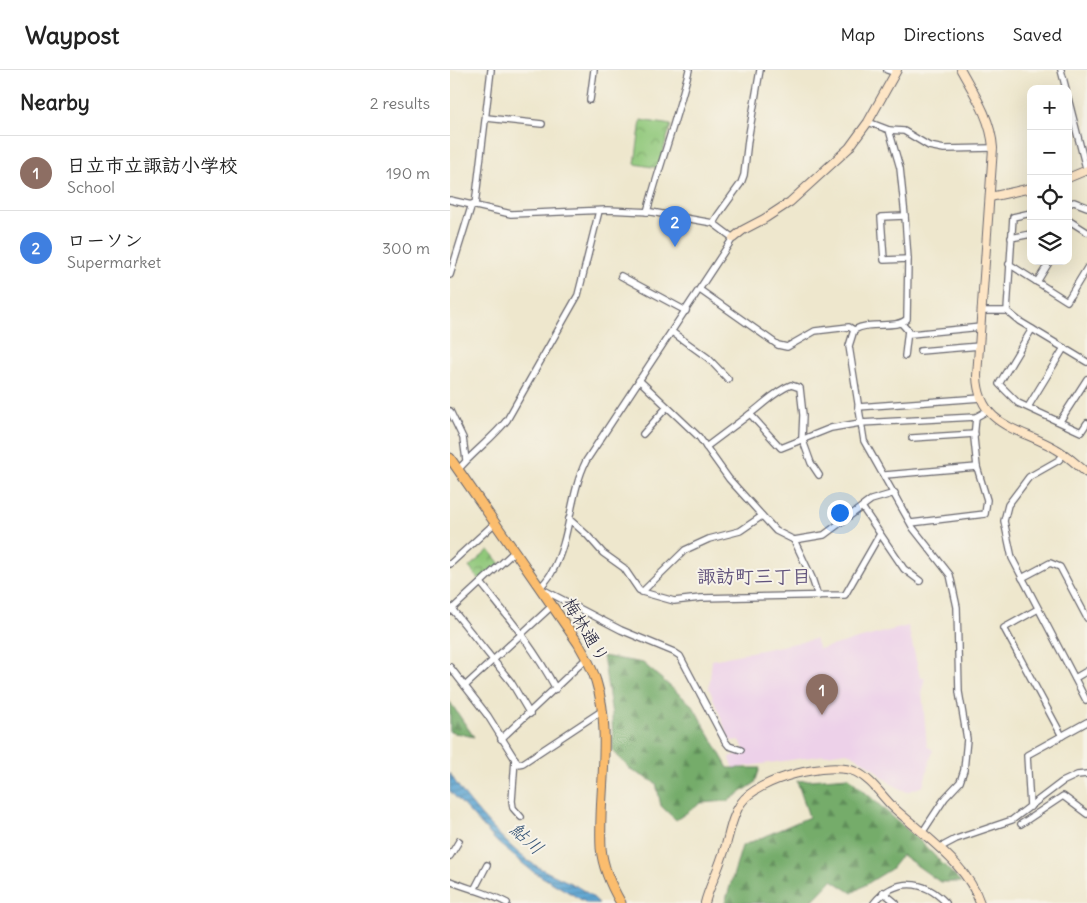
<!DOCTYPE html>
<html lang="en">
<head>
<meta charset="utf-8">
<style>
  :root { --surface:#fff; --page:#f6f6f6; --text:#222; --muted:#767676; --line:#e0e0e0; --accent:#d93025 }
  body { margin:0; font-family:Delius,"Klee One",sans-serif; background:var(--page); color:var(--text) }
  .controls { position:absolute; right:15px; top:15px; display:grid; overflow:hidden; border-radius:10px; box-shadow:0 5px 20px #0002 }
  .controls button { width:45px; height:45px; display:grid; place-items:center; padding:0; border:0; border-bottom:1px solid var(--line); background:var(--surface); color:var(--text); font:25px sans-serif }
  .you { position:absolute; left:389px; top:442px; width:18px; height:18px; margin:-12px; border:4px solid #fff; border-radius:50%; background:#1a73e8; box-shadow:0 0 0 8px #1a73e833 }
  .badge { display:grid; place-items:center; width:32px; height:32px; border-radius:50%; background:var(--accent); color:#fff; font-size:16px; font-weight:700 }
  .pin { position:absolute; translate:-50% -41px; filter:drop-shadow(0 1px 2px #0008) }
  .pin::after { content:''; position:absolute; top:26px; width:18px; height:15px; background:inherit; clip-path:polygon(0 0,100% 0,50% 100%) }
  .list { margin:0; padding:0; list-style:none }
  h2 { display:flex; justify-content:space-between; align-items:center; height:65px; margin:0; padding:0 20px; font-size:21px }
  h2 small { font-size:16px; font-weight:400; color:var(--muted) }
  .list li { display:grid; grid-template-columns:32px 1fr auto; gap:15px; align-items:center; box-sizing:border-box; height:75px; padding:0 20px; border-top:1px solid var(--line) }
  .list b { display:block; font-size:19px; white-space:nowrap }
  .list p { margin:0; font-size:16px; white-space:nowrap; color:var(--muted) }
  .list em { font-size:16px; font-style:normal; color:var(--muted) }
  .icon { flex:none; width:28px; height:28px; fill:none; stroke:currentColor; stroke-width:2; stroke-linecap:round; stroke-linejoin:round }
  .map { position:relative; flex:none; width:637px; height:833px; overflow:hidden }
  header { display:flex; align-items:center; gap:30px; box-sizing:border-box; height:70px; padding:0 25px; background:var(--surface); border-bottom:1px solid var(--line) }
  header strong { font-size:24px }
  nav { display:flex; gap:28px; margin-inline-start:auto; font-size:18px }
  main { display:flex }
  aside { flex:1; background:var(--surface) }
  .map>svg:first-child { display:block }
</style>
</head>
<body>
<header>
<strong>Waypost</strong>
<nav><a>Map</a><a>Directions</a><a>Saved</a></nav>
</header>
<main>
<aside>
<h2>Nearby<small>2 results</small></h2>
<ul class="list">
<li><span class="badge" style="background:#8d6e63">1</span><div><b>日立市立諏訪小学校</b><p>School</p></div><em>190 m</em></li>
<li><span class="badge" style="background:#3f7fe0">2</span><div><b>ローソン</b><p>Supermarket</p></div><em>300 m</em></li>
</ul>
</aside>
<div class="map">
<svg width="637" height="833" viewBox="0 0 637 833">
  <defs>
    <pattern id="forest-firs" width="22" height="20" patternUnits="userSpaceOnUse" patternTransform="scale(1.25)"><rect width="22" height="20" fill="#74ac6a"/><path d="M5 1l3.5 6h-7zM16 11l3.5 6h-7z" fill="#5f8c58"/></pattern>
    <pattern id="park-crowns" width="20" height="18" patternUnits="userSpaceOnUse" patternTransform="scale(1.25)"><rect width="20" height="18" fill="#90c87a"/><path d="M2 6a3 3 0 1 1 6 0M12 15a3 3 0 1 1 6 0" fill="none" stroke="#75a265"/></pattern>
    <pattern id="water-rules" width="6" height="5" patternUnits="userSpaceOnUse" patternTransform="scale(1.25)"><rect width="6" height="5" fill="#59a3d1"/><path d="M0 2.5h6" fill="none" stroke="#4984ab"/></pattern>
  </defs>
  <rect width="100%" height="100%" fill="#f7f3e8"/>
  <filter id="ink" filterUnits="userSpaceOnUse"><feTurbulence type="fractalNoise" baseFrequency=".02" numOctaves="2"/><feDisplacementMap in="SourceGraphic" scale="10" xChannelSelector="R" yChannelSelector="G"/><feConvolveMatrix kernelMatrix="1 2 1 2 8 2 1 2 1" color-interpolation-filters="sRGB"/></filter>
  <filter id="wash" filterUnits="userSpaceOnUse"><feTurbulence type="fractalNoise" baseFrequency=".0096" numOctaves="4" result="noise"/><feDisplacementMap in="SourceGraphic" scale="20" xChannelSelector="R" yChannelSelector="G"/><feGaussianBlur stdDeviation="1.12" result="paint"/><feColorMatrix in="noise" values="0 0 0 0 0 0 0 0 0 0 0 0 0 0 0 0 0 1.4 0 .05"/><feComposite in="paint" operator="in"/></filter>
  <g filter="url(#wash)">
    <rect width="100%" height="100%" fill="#eee7cd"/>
    <path fill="#edd1e9" d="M458 556 470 607H475L472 621 477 676 483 680 473 716 457 722 440 713 418 694 397 682 284 698 279 687 295 682 290 670 280 671 259 618 262 590 365 569 369 579Z"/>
    <g fill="url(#forest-firs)" stroke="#4b6752">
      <path d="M153 586 193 593 243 636 278 698H310L305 713 278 731 251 733 226 750 211 736 206 713 181 700 163 681 162 645Z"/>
      <path d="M0 632 24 667 0 662Z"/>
      <path d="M398 707 471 772 511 812H490L452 785 441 799 402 823 382 810 360 833H275L292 776 359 747 347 711Z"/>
    </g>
    <g fill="url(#park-crowns)" stroke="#59755a">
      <path d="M191 50 221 55 208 98 185 94Z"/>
      <path d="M39 480 50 494 30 511 19 497Z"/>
    </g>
    <path fill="url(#water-rules)" stroke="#3e6286" d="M0 703C13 728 59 779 83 794 105 808 131 814 149 833H137L82 801 48 773 0 721Z"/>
  </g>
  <g filter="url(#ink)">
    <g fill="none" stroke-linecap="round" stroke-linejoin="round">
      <g stroke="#69676e" stroke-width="8">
        <g id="street">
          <path d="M437 0 446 3"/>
          <path d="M611 0 616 19"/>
          <path d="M618 28 637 102"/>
          <path d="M140 30 144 0"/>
          <path d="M37 48 92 54"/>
          <path d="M418 52 439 60 450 98 455 146 458 189 457 249C445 260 421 250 404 260L399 276 414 371 463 458 500 505 507 537 509 622 517 669 514 700 510 712 495 728 472 763"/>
          <path d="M439 60 454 61 479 76 494 79 543 78"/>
          <path d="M0 130 61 144 157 140 201 142 263 153 283 168 136 391C119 426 121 468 102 502 99 508 94 513 90 518L171 560 224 582 230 586 275 671 279 676 291 680"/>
          <path d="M618 134 624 132 637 137"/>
          <path d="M25 135 41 0"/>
          <path d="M197 142C210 94 227 48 239 0"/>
          <path d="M455 146 431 147 434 190 458 189"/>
          <path d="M618 150 637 162"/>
          <path d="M263 153 268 145 291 113 294 105 298 70 310 0"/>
          <path d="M561 168 581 164"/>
          <path d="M559 194 617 231 637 198"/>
          <path d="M0 205 22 134"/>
          <path d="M171 206 236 241"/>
          <path d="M587 212 600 191"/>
          <path d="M250 220 328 275 337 277 365 261 399 257 404 260"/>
          <path d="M532 241H557L569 251 637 292"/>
          <path d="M557 241 563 147 581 143"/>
          <path d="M452 254 461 264 531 257"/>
          <path d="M582 259 549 314 568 333 631 362 637 353"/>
          <path d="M222 262 258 288 278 309"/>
          <path d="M470 281 530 276"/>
          <path d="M455 286 458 260"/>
          <path d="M189 310 249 367 279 409 326 461 344 470 374 465 421 430 445 423"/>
          <path d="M408 337 531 328"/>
          <path d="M578 337 614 278"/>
          <path d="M0 341 13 368 16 390"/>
          <path d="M300 344C314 334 325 321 341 315L350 318 353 345 352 368 361 393 369 405"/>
          <path d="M526 347 524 368 527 397"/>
          <path d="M610 351 637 309"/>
          <path d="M193 364 217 337"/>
          <path d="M462 368 525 364"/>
          <path d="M256 377 300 344 331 378 381 358 410 353 526 347 537 341"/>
          <path d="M614 384 609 390 579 407 558 435 554 451 562 488 636 630"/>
          <path d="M8 400C23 382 43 368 57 350L128 225 149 141"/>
          <path d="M435 405 527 397 537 430 535 444 461 453"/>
          <path d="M412 437 454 499 470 511"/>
          <path d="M312 446 290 461 259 469 235 480 192 522 224 531 251 528 395 525 430 464"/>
          <path d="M119 449 137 465 153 483 174 498 189 520"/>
          <path d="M344 470 362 508 368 526"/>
          <path d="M0 494 45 453"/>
          <path d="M572 508 600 493 610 497 637 548"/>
          <path d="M31 513C59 548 85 579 106 619"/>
          <path d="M2 539 61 612 80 644"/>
          <path d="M588 539 554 558 612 666"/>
          <path d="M0 541 65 481"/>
          <path d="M0 597 38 646 68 694 73 693 153 640"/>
          <path d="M625 608 637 601"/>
          <path d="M15 616 103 535"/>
          <path d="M51 669 137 588"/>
          <path d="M65 689 62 731 63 738 71 747"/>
          <path d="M580 737 577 685 637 652"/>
          <path d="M571 754 613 726 637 744"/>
          <path d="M489 778 506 769 562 750 612 712 627 705 637 704"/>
          <path d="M0 786 9 771"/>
          <path d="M0 811C19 819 39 823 57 833"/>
          <path d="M24 820 37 795"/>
          <path d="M433 822 446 833"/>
          <path d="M424 833C445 808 474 809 496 833"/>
        </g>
      </g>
      <g stroke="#69676e" stroke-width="10">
        <g id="secondary">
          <path d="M511 0C525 25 541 49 543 78L527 306C529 358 571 358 606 379 617 385 627 395 637 403"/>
          <path d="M618 108 637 100"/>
          <path d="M540 127 581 118"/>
          <path d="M283 168 293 160 314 149 340 132 399 78 418 52 447 0"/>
          <path d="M255 833C259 817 267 803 272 787 279 770 280 749 291 733 307 709 380 690 406 702 421 709 431 725 442 736 447 741 453 746 459 751 485 774 519 799 530 833"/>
        </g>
      </g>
      <g stroke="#69676e" stroke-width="11">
        <path id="primary" d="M0 388 128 573C135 585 142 597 146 611 163 665 148 722 151 778 153 798 161 816 171 833"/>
      </g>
      <use href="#street" stroke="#fff" stroke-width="5.5"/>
      <use href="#secondary" stroke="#fde5c5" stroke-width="8"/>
      <use href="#primary" stroke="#fbbd6e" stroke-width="9"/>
    </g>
  </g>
  <g text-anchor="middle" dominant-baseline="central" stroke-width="4" stroke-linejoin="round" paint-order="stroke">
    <g font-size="18" fill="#22223b" stroke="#f7f3e8">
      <text transform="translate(136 560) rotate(59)">梅林通り</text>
    </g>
    <g font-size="19" font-weight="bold" fill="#61537c" stroke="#f7f3e8">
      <text x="304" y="506">諏訪町三丁目</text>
    </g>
    <g font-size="19" font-style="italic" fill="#385677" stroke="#f7f3e8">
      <text transform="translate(77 768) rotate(42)">鮎川</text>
    </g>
  </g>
</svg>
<div class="controls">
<button>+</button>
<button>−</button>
<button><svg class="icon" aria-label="locate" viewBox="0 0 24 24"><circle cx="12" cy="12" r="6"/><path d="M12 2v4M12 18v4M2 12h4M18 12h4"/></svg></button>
<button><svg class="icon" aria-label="layers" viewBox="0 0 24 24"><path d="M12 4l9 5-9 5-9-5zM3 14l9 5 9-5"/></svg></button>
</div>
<div class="you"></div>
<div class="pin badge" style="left:372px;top:645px;background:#8d6e63">1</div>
<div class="pin badge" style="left:225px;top:177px;background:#3f7fe0">2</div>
</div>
</main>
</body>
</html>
